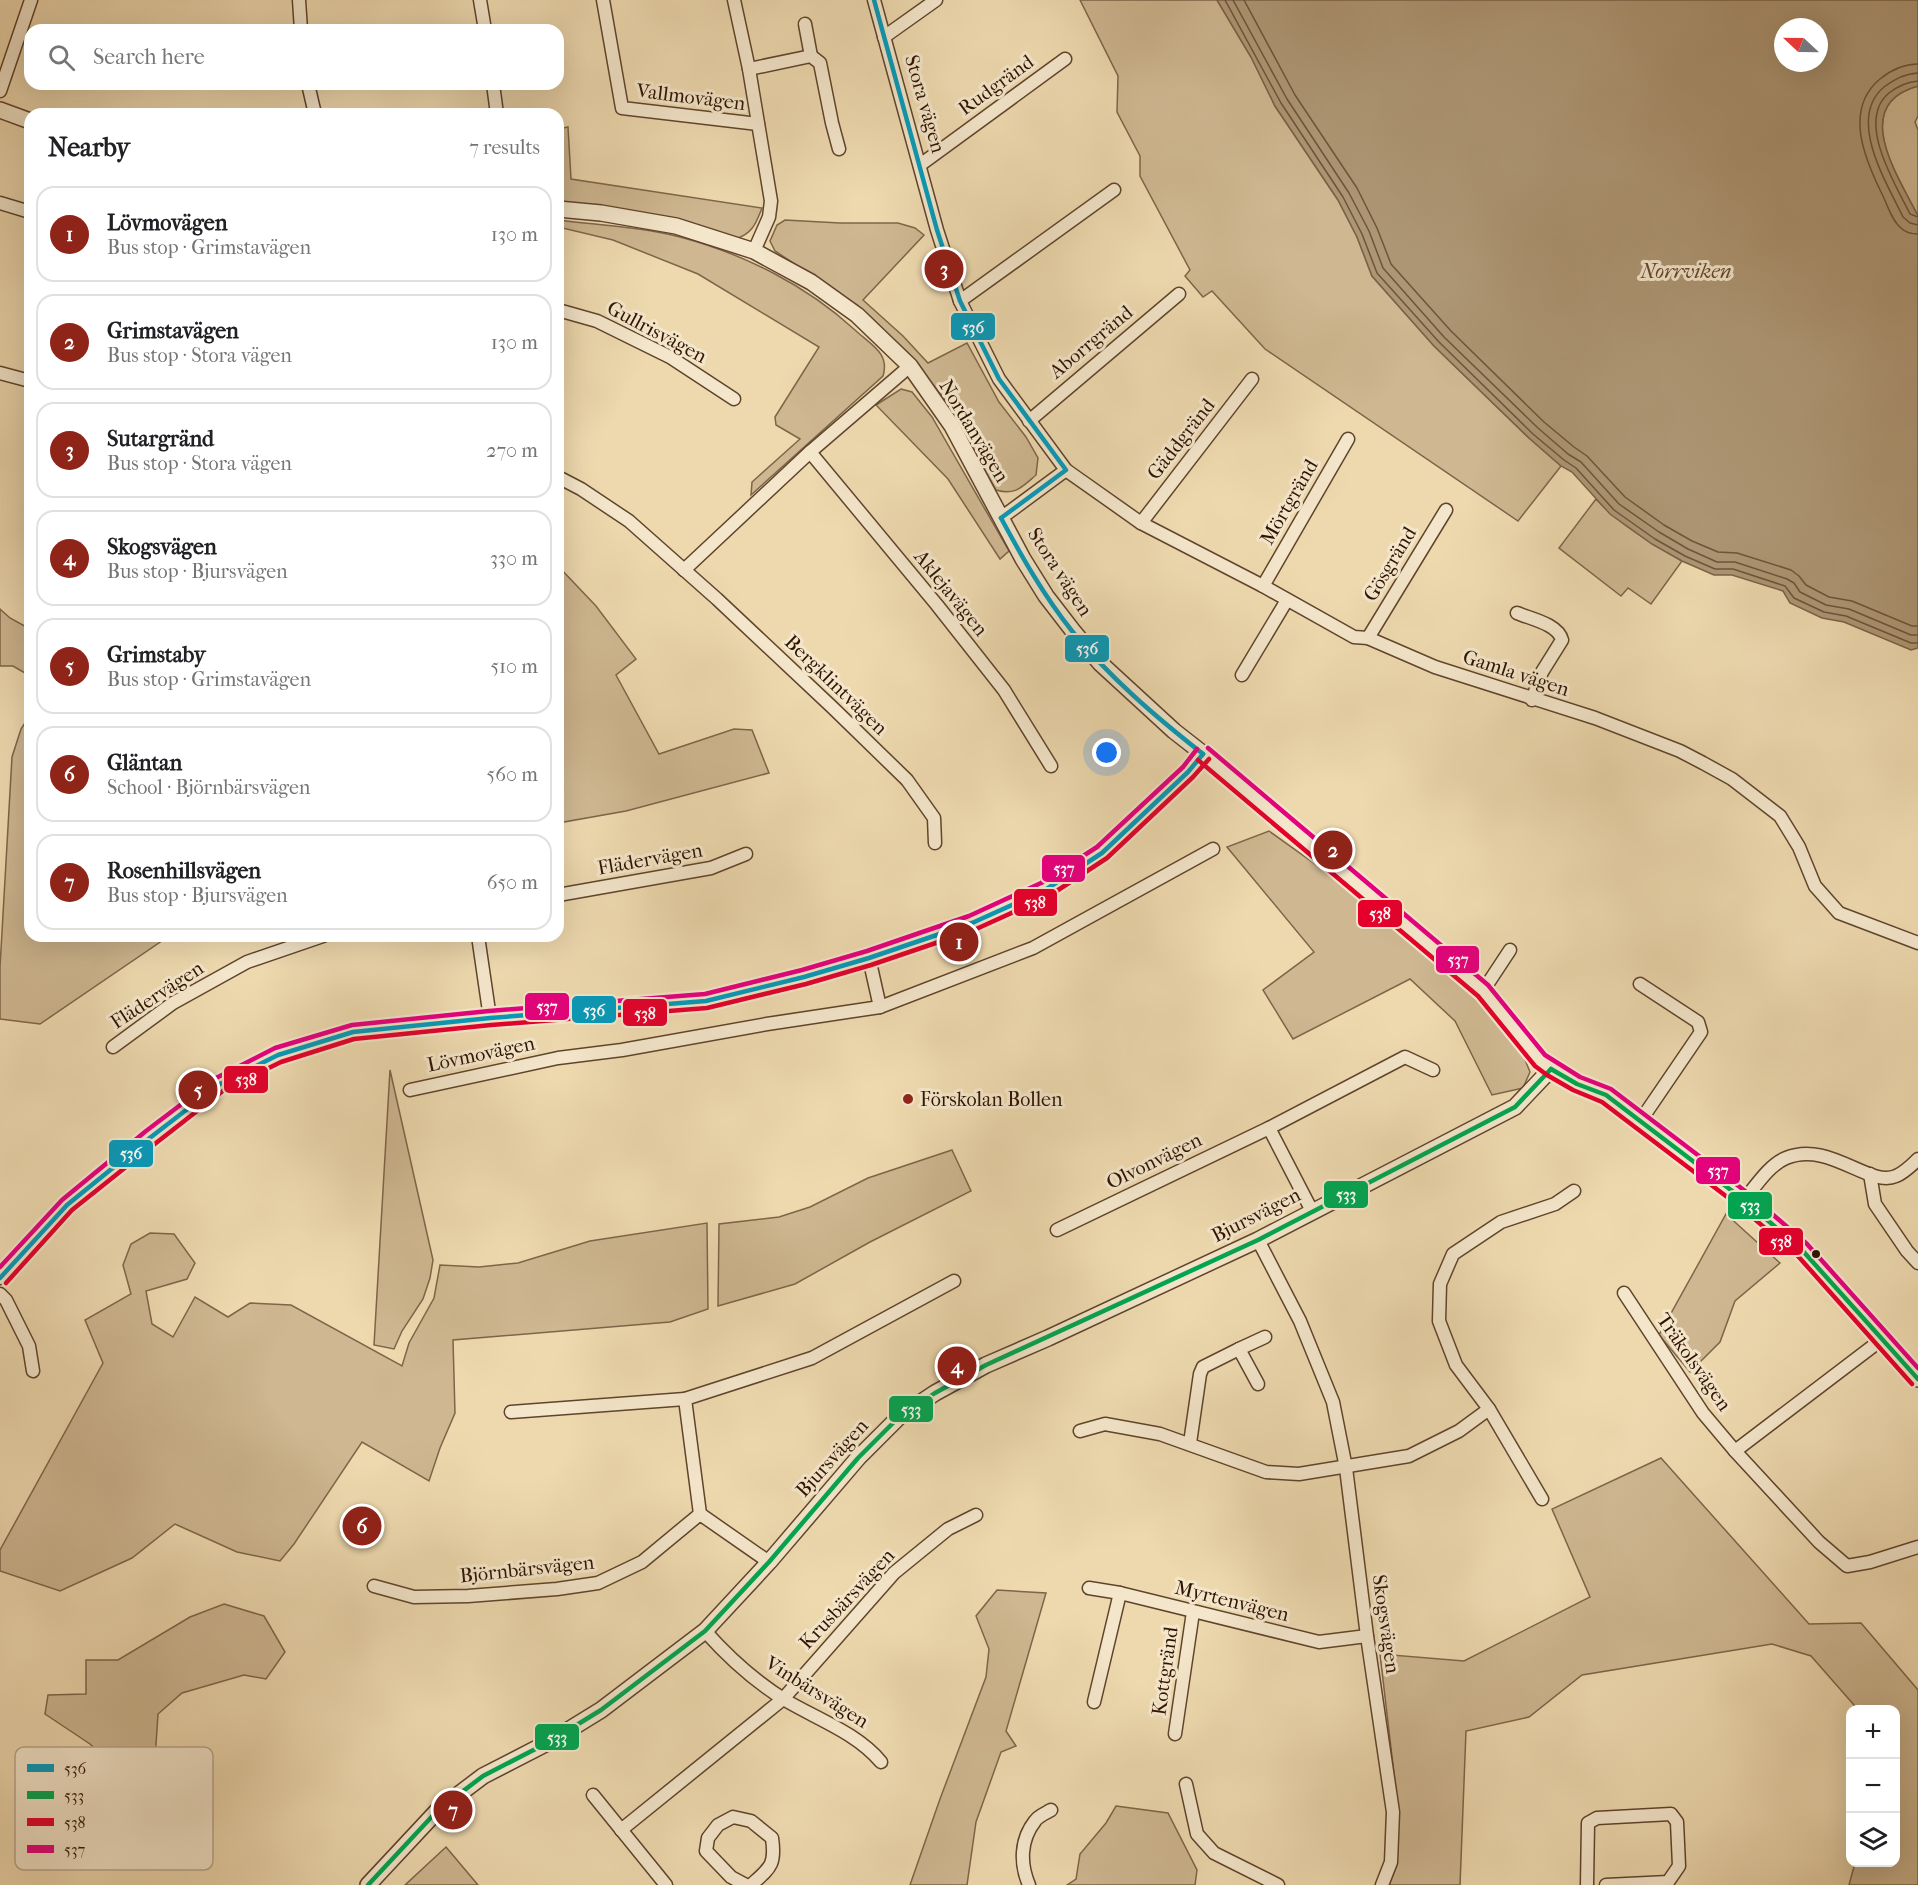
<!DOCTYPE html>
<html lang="en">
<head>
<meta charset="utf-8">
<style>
  :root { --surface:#fff; --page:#f6f6f6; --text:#202124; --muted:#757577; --line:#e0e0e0; --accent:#8f2418 }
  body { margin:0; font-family:"IM FELL French Canon",serif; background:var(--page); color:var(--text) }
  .controls { position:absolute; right:18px; bottom:18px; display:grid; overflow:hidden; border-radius:12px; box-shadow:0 6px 24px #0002 }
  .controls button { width:54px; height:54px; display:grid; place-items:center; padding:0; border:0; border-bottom:2px solid var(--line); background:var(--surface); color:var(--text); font:30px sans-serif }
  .compass { position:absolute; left:1774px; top:18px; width:54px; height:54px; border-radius:50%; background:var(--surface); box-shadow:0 6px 24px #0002; rotate:292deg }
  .you { position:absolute; left:1107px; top:753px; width:21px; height:21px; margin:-15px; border:4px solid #fff; border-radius:50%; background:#1a73e8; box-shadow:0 0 0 9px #1a73e833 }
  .badge { display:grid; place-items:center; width:39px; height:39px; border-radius:50%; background:var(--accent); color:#fff; font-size:20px; font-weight:700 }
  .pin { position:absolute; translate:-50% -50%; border:3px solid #fff; box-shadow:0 2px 6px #0006 }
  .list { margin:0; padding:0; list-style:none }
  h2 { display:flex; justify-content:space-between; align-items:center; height:78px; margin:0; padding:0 24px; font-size:26px }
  h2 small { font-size:20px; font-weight:400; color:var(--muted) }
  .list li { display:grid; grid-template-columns:39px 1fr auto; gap:18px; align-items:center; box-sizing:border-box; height:96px; margin:0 12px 12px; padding:0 12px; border:2px solid var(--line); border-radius:18px }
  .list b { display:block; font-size:22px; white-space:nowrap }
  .list p { margin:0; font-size:20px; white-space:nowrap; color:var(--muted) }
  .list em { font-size:20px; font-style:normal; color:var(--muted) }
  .icon { flex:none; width:33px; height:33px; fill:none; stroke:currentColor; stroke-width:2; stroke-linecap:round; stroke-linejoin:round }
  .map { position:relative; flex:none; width:1918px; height:1885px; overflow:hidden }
  .search { position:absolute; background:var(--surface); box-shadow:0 6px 24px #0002; left:24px; top:24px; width:540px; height:66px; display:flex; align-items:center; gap:15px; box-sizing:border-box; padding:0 21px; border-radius:18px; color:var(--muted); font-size:22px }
  .panel { position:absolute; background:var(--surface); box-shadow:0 6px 24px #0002; left:24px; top:108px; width:540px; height:834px; border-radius:18px }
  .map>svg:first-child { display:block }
</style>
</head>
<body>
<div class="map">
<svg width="1918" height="1885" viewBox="0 0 1918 1885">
  <rect width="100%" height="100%" fill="#eed9af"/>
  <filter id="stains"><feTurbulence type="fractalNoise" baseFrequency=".00333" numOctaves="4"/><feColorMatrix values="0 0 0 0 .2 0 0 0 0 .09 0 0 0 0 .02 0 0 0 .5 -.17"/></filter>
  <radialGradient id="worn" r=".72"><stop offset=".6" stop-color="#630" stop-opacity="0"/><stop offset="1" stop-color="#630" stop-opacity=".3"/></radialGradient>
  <g fill="#ceb791" stroke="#7e6549" stroke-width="1.5">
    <path d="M1080 0H1217L1251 57 1275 106 1338 200 1357 237 1372 276 1434 346 1529 438 1561 466 1518 521 1265 349 1212 291 1203 297 1185 276 1190 270 1140 176V156L1117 112 1118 76Z"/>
    <path d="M1918 86V116L1915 122 1918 130V216C1898 176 1849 105 1918 86Z"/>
    <path d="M568 127 571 179 762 208C756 223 753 233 736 239L558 202V129Z"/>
    <path d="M558 220C598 225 641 227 680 237 744 254 806 285 855 330 871 345 890 353 883 376L751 495 752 482 800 439 776 425 775 417 819 347 698 274 613 240 558 227Z"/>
    <path d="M785 220 840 223H898L915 228 924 235 863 300 903 336 928 363 967 343 999 402 1026 437 1038 458 1036 475C1022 487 1015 496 996 490L945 400 910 355 857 305 775 251 770 241 777 225Z"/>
    <path d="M901 389 912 392 932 417 1009 551 1000 559 948 479 876 405Z"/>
    <path d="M1596 499C1620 525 1651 543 1682 561L1651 604 1628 588 1621 596 1559 548Z"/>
    <path d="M558 566 596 606 636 659 616 675 659 754 734 729 752 730 769 773 626 811 558 823Z"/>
    <path d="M0 609 10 618 30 629V676L13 666H0Z"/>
    <path d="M30 715V936H169L40 1024 0 1019V967L12 757 21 729Z"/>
    <path d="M1269 831 1378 909 1475 991 1524 1057 1530 1072 1523 1088 1492 1095 1455 1021 1410 979 1293 1039 1263 990 1314 952 1227 847Z"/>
    <path d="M390 1070 433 1260 430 1278 423 1299 402 1331 394 1349 374 1345Z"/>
    <path d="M952 1150 971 1191 870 1242 795 1284 718 1306 719 1224 779 1217 810 1207 868 1178Z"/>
    <path d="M1726 1214 1780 1263 1735 1301 1720 1342 1690 1372 1659 1335Z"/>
    <path d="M707 1223 708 1309 670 1322 453 1340 455 1413 440 1448 429 1481 362 1442 294 1544 280 1561 237 1552 175 1524 132 1558 60 1591 0 1571V1550L103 1363 85 1320 131 1294 123 1265 131 1244 150 1233 174 1234 195 1263 187 1279 146 1291 152 1324 173 1337 195 1297 228 1317 250 1303 291 1305 402 1366 409 1343 434 1298 440 1265 479 1267 518 1263 590 1241Z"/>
    <path d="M1661 1458 1809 1624 1861 1623 1918 1690V1885H1849L1855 1863 1896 1862V1710L1854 1709V1705L1811 1656 1772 1644 1582 1675 1529 1717 1466 1731 1460 1885H1389L1397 1865 1398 1808 1380 1654 1464 1661 1590 1597 1552 1509Z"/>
    <path d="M997 1590 1046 1593 1006 1731 1016 1746 1001 1752 976 1822 967 1885H910L940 1799 986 1677 989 1649 976 1616Z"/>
    <path d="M224 1604 264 1616 285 1652 266 1679 244 1675 182 1693 158 1714 155 1759 141 1776 117 1770 90 1744 45 1714 48 1695 86 1694V1660H118L190 1617Z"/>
    <path d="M1116 1806 1168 1813 1197 1870 1195 1885H1067L1076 1879 1080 1854 1106 1823Z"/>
    <path d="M446 1847 478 1885H405Z"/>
  </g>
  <path fill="#ad9674" stroke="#7b6246" stroke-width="1.5" fill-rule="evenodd" d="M1217 0H1918V86C1849 105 1898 176 1918 216V648L1911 650 1844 622 1822 618 1790 603 1783 591 1732 575H1714L1682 561 1652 544 1610 514 1572 472 1561 466 1529 438 1434 346 1372 276 1357 237 1338 200 1275 106 1251 57ZM1783 27H1819V63H1783Z"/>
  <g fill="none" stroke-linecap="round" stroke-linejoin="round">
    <g stroke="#6e543a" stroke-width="1.5">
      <path d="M1225 0 1281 103 1343 197 1362 234 1377 273 1439 342 1533 434 1564 460 1576 468 1614 510 1655 539 1685 556 1715 569H1733L1785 586 1794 598 1824 612 1846 616 1911 643H1918"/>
      <path d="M1233 0 1287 99 1349 193 1369 231 1383 268 1444 337 1538 428 1568 454 1581 462 1619 504 1659 532 1688 549 1717 562H1735L1787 579 1794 583 1800 592 1826 605 1849 609 1911 635H1918"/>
      <path d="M1244 0 1295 95 1357 188 1377 228 1391 264 1451 331 1544 422 1574 447 1587 456 1625 497 1664 525 1692 541 1718 552 1737 553 1791 570 1799 576 1806 585 1829 597 1852 601 1912 626H1918"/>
      <path d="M1918 64C1904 64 1891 70 1880 79 1844 109 1864 157 1881 192 1887 203 1891 220 1901 228 1906 233 1912 234 1918 234"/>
      <path d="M1918 73C1904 74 1895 79 1884 87 1846 119 1887 183 1903 217L1910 223 1918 225"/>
      <path d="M1918 81C1906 82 1898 86 1889 93 1855 121 1896 185 1910 214L1918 217"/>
    </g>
    <g stroke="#5f442c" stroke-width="15">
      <g id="minor">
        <path d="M299 0 301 30"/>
        <path d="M480 0 485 30"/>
        <path d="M603 0 622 108 758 124"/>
        <path d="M734 0 749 69 771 201 769 217 754 251"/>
        <path d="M874 0 937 230 960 301 999 379 1066 470 1001 518"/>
        <path d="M805 24 811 56"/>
        <path d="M884 37 936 0"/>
        <path d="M749 69 811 56 820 63 832 123 839 149"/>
        <path d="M308 84 315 114"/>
        <path d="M493 84 497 114"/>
        <path d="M0 91 31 0"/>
        <path d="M920 165 1065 59"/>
        <path d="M0 203 30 212"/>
        <path d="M960 301 1114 190"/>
        <path d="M558 310 597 321 670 357 734 399"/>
        <path d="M0 373 30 381"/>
        <path d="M1029 421 1179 294"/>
        <path d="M810 452 937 605 1004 690 1051 766"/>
        <path d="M1066 470 1141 523 1263 586 1354 637 1368 638 1435 667 1595 718 1680 751 1703 763 1732 779 1780 816 1799 847 1815 886 1839 913 1918 943"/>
        <path d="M558 477 581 489 629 521 717 599 833 708 907 780 934 818 935 843"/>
        <path d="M1141 523 1252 379"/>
        <path d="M684 570 810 452 910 366"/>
        <path d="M1263 586 1348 439"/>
        <path d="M1517 613C1531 619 1558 624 1562 640L1542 672 1532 700"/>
        <path d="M1368 638 1446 510"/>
        <path d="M1242 675 1287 600"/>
        <path d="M558 895 711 868 746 854"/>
        <path d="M478 936 490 1018"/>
        <path d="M869 958 880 1007"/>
        <path d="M1640 984 1698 1022 1701 1032 1641 1120"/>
        <path d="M1483 991 1510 950"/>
        <path d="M113 1047 173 1003 247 962 323 936"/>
        <path d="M410 1090 558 1058 622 1050 767 1024 880 1007 1033 948 1213 849"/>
        <path d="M1269 1128 1312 1211"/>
        <path d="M1870 1174 1875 1204 1907 1251 1918 1263"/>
        <path d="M1744 1200C1756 1186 1769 1165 1786 1158 1829 1140 1869 1188 1896 1176 1904 1173 1912 1165 1918 1159"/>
        <path d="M1057 1230 1269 1128 1405 1057 1433 1070"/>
        <path d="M1258 1240 1300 1321 1333 1402 1346 1468 1367 1636 1393 1812 1391 1862 1382 1885"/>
        <path d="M0 1278 67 1205 151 1137 220 1084 278 1055 353 1032 490 1018 706 1001 804 977 869 958 972 923 1045 890 1102 853 1188 772 1203 754"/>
        <path d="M1624 1293 1703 1413 1735 1451"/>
        <path d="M0 1294 6 1300 29 1346 33 1371"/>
        <path d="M1881 1340 1735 1451 1819 1542 1847 1566 1870 1562 1918 1547"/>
        <path d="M1239 1349 1265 1337"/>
        <path d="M1489 1409 1542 1499"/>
        <path d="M511 1412 685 1399"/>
        <path d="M1080 1431 1105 1424 1160 1434 1266 1472 1299 1474 1409 1456 1459 1431 1489 1409 1456 1365 1439 1321 1440 1284 1453 1254 1501 1222 1555 1204 1574 1191"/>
        <path d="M1190 1443 1200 1374 1203 1367 1239 1349 1258 1384"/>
        <path d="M700 1514 685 1399 812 1358 954 1281"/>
        <path d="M374 1586 414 1597 468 1596 557 1589 598 1583 642 1562 700 1514 769 1562"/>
        <path d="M1089 1588 1120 1593 1319 1642 1367 1636"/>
        <path d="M705 1631C728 1657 756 1682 785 1700 817 1719 857 1733 881 1762"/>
        <path d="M1094 1702 1120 1593"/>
        <path d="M1175 1734 1193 1612"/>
        <path d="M1186 1784 1197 1834 1214 1853 1278 1885"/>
        <path d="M593 1795 666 1885"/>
        <path d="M621 1830 783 1699 894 1573 948 1529 976 1515"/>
        <path d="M746 1885 731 1877 706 1851 708 1838 718 1825 733 1817 751 1821 772 1838C776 1865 770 1868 751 1885"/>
        <path d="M1029 1885C1020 1864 1020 1840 1035 1821 1038 1816 1046 1813 1051 1810"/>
        <path d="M1587 1885 1588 1823 1597 1818 1671 1814 1677 1822 1679 1866 1668 1882 1606 1885"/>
      </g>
    </g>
    <g stroke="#5f442c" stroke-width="18">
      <g id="tertiary">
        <path d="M0 110 30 121"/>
        <path d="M558 209 601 213 676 226 754 251 811 282 857 315 910 366 952 426 1023 559 1046 596 1073 631 1100 663 1174 731 1224 770 1483 991 1540 1060 1551 1069 1577 1084 1606 1095 1744 1200 1802 1250 1918 1379"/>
        <path d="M368 1885 438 1810 483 1776 549 1742 601 1710 705 1631 769 1562 858 1458 899 1417 935 1393 986 1365 1048 1338 1258 1240 1515 1107 1551 1069"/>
      </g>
    </g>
    <use href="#minor" stroke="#f4e6cb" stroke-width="12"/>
    <use href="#tertiary" stroke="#f4e6cb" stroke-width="15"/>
    <g stroke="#f4e6cb" stroke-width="9">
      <g id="bus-1">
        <path d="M874 0 937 230 960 301 999 379 1066 470 1001 518"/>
        <path d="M1001 518C1022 557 1044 596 1072 631 1110 678 1156 717 1203 754"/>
        <path d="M0 1278 67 1205 151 1137 220 1084 278 1055 353 1032 490 1018 706 1001 804 977 869 958 972 923 1045 890 1102 853 1188 772 1203 754"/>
      </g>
    </g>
    <g stroke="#f4e6cb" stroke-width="9">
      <g id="bus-2">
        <path d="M1551 1069 1577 1084 1606 1095 1744 1200 1802 1250 1918 1379"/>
        <path d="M368 1885 438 1810 483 1776 549 1742 601 1710 705 1631 769 1562 858 1458 899 1417 935 1393 986 1365 1258 1240 1515 1107 1551 1069"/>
      </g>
    </g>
    <g stroke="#f4e6cb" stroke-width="9">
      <g id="bus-3">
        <path d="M1198 760 1478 996 1535 1066 1547 1075 1573 1090 1602 1102 1739 1206 1797 1255 1912 1384"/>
        <path d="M6 1283 72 1210 156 1143 224 1090 281 1062 354 1039 491 1025 707 1008 806 984 871 965 974 930 1049 896 1107 858 1193 777 1209 759"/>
      </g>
    </g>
    <g stroke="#f4e6cb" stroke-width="9">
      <g id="bus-4">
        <path d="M1208 748 1488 985 1545 1055 1580 1077 1611 1089 1749 1194 1807 1244 1918 1368"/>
        <path d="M0 1267 62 1200 146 1131 216 1078 275 1048 352 1025 489 1011 705 994 802 970 867 951 969 916 1041 883 1097 847 1183 767 1197 749"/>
      </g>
    </g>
    <use href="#bus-1" stroke="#059aba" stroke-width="4.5"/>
    <use href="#bus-2" stroke="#00a651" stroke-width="4.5"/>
    <use href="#bus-3" stroke="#e4002b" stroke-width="4.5"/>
    <use href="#bus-4" stroke="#e5007d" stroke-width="4.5"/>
  </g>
  <circle fill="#8f2418" stroke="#f4e6cb" stroke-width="2" cx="908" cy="1099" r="6"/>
  <circle fill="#2f1301" stroke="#f4e6cb" stroke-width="2" cx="1816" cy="1254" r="5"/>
  <g text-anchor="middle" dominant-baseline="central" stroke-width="6" stroke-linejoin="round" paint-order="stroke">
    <g font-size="20" fill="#2f1301" stroke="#f4e6cb">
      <text transform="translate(996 85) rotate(-36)">Rudgränd</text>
      <text transform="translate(691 97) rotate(7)">Vallmovägen</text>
      <text transform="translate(925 104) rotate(74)">Stora vägen</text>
      <text transform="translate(657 332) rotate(28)">Gullrisvägen</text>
      <text transform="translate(1091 342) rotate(-40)">Aborrgränd</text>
      <text transform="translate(974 431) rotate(59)">Nordanvägen</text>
      <text transform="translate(1181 439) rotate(-52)">Gäddgränd</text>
      <text transform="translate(1289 502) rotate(-60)">Mörtgränd</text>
      <text transform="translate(1390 564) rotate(-59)">Gösgränd</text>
      <text transform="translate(1060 572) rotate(57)">Stora vägen</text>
      <text transform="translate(951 593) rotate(51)">Aklejavägen</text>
      <text transform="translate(1516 673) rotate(18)">Gamla vägen</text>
      <text transform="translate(836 685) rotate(44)">Bergklintvägen</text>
      <text transform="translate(650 859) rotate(-10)">Flädervägen</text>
      <text transform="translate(157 995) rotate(-33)">Flädervägen</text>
      <text transform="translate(481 1054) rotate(-12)">Lövmovägen</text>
      <text transform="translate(1154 1161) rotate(-26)">Olvonvägen</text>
      <text transform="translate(1256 1215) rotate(-27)">Bjursvägen</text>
      <text transform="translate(1694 1362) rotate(55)">Träkolsvägen</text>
      <text transform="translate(832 1458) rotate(-48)">Bjursvägen</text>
      <text transform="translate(527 1569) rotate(-6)">Björnbärsvägen</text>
      <text transform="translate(847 1599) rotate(-47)">Krusbärsvägen</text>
      <text transform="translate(1232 1601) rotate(14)">Myrtenvägen</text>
      <text transform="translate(1386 1624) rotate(82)">Skogsvägen</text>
      <text transform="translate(1165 1671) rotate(-82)">Kottgränd</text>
      <text transform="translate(817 1692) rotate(32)">Vinbärsvägen</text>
    </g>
    <g font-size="20" fill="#2f1301" stroke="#f4e6cb" text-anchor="start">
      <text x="920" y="1099">Förskolan Bollen</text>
    </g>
    <g font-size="21" font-style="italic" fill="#61472f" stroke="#f4e6cb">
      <text x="1686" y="271">Norrviken</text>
    </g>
  </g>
  <rect x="15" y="1747" width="198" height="123" rx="9" fill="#f4e6cb" stroke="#b9a78e" stroke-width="1.5"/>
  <rect x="27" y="1764" width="27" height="8" fill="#059aba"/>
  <rect x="27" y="1791" width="27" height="8" fill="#00a651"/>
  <rect x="27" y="1818" width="27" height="8" fill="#e4002b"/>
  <rect x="27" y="1845" width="27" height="8" fill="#e5007d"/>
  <g font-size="16" fill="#2f1301">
    <text x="64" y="1774">536</text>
    <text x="64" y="1801">533</text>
    <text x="64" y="1828">538</text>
    <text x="64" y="1855">537</text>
  </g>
  <g stroke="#f4e6cb" stroke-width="2">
    <rect x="950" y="312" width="46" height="29" rx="6" fill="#059aba"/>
    <rect x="1064" y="634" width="46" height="29" rx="6" fill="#059aba"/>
    <rect x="1041" y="854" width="45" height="29" rx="6" fill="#e5007d"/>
    <rect x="1013" y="888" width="45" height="29" rx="6" fill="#e4002b"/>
    <rect x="1357" y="899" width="46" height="29" rx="6" fill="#e4002b"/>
    <rect x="1435" y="945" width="45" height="29" rx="6" fill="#e5007d"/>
    <rect x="524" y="992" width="46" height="29" rx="6" fill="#e5007d"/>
    <rect x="571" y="995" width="46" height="29" rx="6" fill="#059aba"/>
    <rect x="622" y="998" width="46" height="29" rx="6" fill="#e4002b"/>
    <rect x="223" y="1065" width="46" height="29" rx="6" fill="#e4002b"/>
    <rect x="108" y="1139" width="46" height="29" rx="6" fill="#059aba"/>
    <rect x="1695" y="1156" width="46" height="29" rx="6" fill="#e5007d"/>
    <rect x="1323" y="1180" width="46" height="29" rx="6" fill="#00a651"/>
    <rect x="1727" y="1191" width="46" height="29" rx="6" fill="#00a651"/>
    <rect x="1758" y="1227" width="46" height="29" rx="6" fill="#e4002b"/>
    <rect x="888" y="1395" width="46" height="28" rx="6" fill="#00a651"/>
    <rect x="534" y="1723" width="46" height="28" rx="6" fill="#00a651"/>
  </g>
  <g font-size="16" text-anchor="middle" font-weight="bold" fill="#fff">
    <text x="973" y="333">536</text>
    <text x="1087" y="654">536</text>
    <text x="1064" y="874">537</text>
    <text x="1035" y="908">538</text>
    <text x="1380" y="919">538</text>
    <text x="1458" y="965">537</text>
    <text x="547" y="1012">537</text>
    <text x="594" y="1016">536</text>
    <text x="645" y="1019">538</text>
    <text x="246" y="1085">538</text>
    <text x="131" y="1159">536</text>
    <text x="1718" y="1176">537</text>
    <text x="1346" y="1200">533</text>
    <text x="1750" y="1211">533</text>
    <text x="1781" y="1247">538</text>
    <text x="911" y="1415">533</text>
    <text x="557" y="1743">533</text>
  </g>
  <rect width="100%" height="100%" filter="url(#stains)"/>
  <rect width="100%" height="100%" fill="url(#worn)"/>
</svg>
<div class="controls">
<button>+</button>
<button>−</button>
<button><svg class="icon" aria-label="layers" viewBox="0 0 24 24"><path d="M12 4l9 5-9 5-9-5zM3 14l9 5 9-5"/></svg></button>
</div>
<svg class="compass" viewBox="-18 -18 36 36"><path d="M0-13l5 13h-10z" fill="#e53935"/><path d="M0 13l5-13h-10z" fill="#757577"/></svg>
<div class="you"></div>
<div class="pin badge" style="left:959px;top:942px">1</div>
<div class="pin badge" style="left:1333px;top:850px">2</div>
<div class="pin badge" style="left:944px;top:269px">3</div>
<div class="pin badge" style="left:957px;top:1366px">4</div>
<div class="pin badge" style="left:198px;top:1090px">5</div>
<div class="pin badge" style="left:362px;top:1526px">6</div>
<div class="pin badge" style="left:453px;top:1810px">7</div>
<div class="search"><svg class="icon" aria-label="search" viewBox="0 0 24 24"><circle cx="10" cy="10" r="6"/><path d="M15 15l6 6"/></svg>Search here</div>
<section class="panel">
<h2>Nearby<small>7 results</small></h2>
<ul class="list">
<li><span class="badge">1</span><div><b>Lövmovägen</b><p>Bus stop · Grimstavägen</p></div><em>130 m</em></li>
<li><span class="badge">2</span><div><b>Grimstavägen</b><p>Bus stop · Stora vägen</p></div><em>130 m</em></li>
<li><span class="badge">3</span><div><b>Sutargränd</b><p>Bus stop · Stora vägen</p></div><em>270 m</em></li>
<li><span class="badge">4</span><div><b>Skogsvägen</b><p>Bus stop · Bjursvägen</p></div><em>330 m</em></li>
<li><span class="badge">5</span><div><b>Grimstaby</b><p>Bus stop · Grimstavägen</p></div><em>510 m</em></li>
<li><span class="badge">6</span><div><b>Gläntan</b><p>School · Björnbärsvägen</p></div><em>560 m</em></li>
<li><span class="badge">7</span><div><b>Rosenhillsvägen</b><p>Bus stop · Bjursvägen</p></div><em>650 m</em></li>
</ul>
</section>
</div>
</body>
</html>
